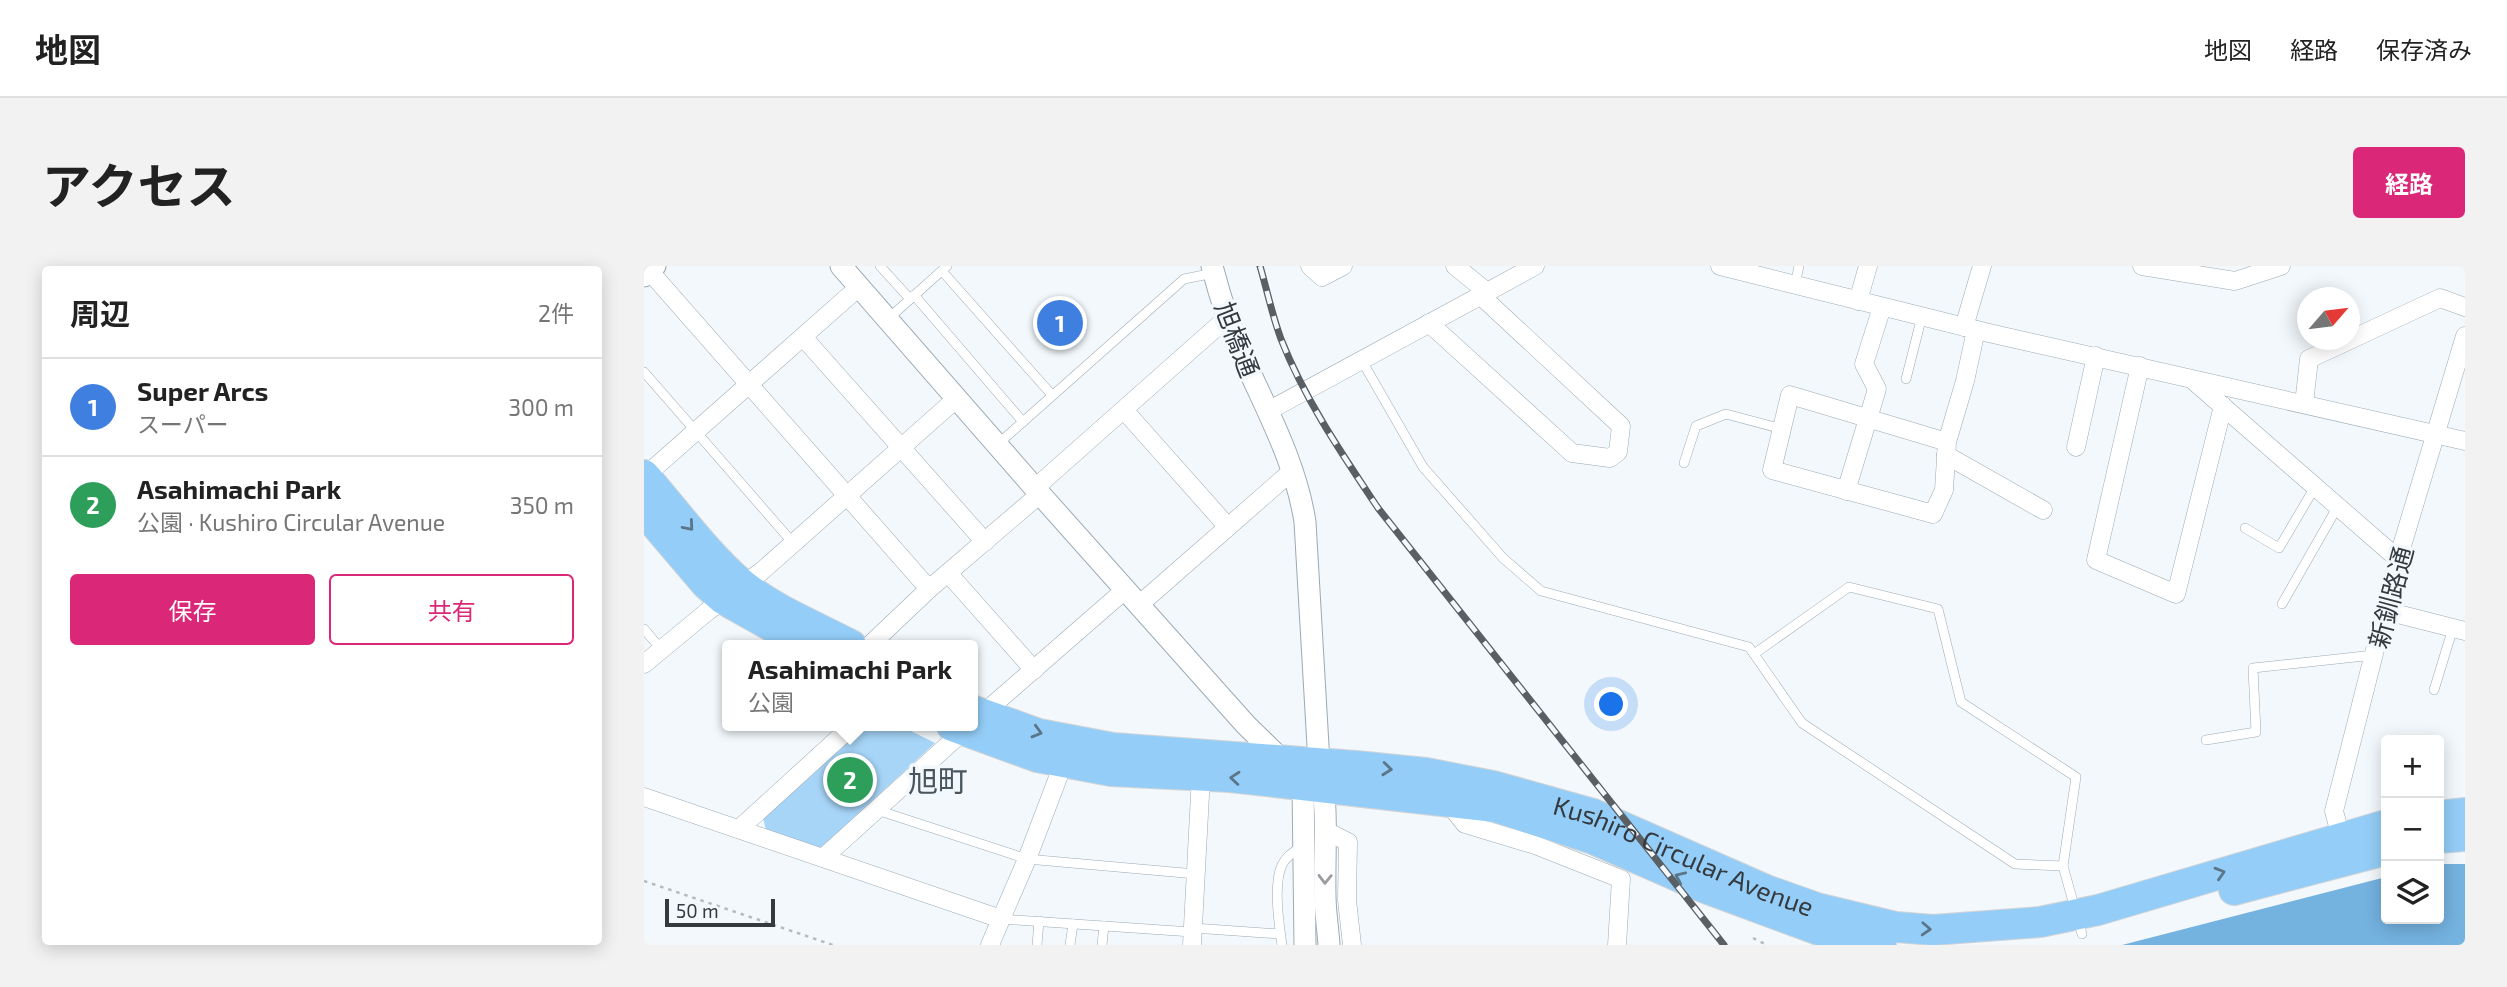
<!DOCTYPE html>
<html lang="ja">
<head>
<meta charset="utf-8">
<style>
  :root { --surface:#fff; --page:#f2f2f2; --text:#222; --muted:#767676; --line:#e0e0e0; --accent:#db2777 }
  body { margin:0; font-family:"Exo 2","Noto Sans JP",sans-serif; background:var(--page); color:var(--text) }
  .controls { position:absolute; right:21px; bottom:21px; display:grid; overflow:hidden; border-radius:7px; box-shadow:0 4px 18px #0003 }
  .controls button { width:63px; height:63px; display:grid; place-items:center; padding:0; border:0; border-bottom:2px solid var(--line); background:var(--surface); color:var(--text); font:35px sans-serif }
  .compass { position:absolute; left:1653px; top:21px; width:63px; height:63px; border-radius:50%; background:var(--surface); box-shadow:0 4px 18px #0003; rotate:62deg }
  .scale { position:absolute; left:21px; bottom:18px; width:110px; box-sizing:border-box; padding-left:7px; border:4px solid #353a3f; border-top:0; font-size:19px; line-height:24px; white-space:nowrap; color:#353a3f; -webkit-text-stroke:5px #f2f8fc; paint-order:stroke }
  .you { position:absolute; left:968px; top:439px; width:24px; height:24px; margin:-18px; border:5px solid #fff; border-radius:50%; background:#1a73e8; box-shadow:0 0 0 10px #1a73e833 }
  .badge { display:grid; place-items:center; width:46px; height:46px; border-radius:50%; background:var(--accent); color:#fff; font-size:23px; font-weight:700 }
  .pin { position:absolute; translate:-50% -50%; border:4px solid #fff; box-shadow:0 2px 7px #0006 }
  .popup { position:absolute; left:78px; top:374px; width:256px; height:91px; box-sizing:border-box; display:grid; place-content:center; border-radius:7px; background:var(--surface); filter:drop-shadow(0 2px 5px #0005); font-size:23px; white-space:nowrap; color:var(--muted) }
  .popup b { font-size:26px; color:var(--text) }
  .popup::after { content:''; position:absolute; left:50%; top:100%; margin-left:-14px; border:14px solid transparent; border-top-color:var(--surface) }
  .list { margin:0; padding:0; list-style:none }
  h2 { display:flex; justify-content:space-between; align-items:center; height:91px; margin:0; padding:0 28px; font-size:30px }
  h2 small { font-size:23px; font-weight:400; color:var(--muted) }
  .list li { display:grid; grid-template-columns:46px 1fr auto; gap:21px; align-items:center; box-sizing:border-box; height:98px; padding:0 28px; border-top:2px solid var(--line) }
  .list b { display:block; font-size:26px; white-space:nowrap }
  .list p { margin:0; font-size:23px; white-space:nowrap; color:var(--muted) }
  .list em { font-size:23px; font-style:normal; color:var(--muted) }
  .actions { display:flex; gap:14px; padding:21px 28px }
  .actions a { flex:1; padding:16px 0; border:2px solid var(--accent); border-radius:7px; text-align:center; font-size:24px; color:var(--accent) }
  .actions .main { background:var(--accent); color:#fff }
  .icon { flex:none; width:38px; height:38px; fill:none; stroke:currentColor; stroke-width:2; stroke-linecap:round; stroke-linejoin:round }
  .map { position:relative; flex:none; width:1821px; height:679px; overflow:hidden; border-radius:7px }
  header { display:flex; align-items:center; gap:42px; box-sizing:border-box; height:98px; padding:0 35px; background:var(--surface); border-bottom:2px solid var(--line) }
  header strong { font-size:33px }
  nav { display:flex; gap:38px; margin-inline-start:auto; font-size:24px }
  .intro { display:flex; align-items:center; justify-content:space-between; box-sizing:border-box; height:168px; padding:0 42px }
  h1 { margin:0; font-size:49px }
  .button { padding:18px 32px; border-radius:7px; background:var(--accent); color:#fff; font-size:24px; font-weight:700 }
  main { display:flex; gap:42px; padding:0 42px }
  aside { flex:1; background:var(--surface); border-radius:7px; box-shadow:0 4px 18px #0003 }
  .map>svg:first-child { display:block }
</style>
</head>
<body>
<header>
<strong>地図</strong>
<nav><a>地図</a><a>経路</a><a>保存済み</a></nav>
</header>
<div class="intro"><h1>アクセス</h1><a class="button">経路</a></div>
<main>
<aside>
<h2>周辺<small>2件</small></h2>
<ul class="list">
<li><span class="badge" style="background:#3f7fe0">1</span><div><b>Super Arcs</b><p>スーパー</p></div><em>300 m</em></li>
<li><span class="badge" style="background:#2e9e5b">2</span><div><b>Asahimachi Park</b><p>公園 · Kushiro Circular Avenue</p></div><em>350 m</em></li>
</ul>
<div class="actions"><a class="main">保存</a><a>共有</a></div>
</aside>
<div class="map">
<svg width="1821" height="679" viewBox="0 0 1821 679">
  <rect width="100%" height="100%" fill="#f2f8fc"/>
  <path fill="#a7d5f8" d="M221 460H257L291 477 177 582 122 564 119 552Z"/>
  <path fill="#74b2e0" d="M1795 598H1821V679H1478L1742 611V653H1795Z"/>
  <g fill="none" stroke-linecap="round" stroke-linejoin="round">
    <g stroke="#9caab5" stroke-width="10">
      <g id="service">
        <path d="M236 0 266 33"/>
        <path d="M298 5 408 129"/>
        <path d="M1151 19 1155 0"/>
        <path d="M270 29 379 156"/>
        <path d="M244 53 303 0"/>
        <path d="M718 95 779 201 859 292 897 325 1105 381 1158 457 1371 598 1419 600 1438 668"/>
        <path d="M0 106 149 277"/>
        <path d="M1262 113 1278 50"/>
        <path d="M354 178 540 13 570 7"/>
        <path d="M1040 197 1052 160 1082 148 1138 163"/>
        <path d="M1601 262 1635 282 1671 221"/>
        <path d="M1638 338 1694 240"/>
        <path d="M0 363 17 383"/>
        <path d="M1110 388 1205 321 1294 343 1317 436 1432 511 1419 600"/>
        <path d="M1790 424 1809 362"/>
        <path d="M1562 474 1612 466 1609 402 1730 389"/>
        <path d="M233 544 383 593 552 608"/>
        <path d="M357 653 548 666"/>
        <path d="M549 662 636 668"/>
        <path d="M393 679 395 655"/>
        <path d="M426 679 429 658"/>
        <path d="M458 679 460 660"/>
        <path d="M638 679C635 658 629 618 638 599 642 590 651 585 658 580"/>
      </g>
    </g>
    <g stroke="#9caab5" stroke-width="19">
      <g id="minor">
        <path d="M1 0 285 323"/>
        <path d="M666 0 678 11 699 0"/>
        <path d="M811 0 843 26"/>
        <path d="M1076 0 1345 67 1821 175"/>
        <path d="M1498 0 1591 15 1637 0"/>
        <path d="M1214 35 1224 0"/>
        <path d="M785 57 928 187 966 192 974 186 977 160 836 29"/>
        <path d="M1320 61 1338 0"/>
        <path d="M159 71 341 276"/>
        <path d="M1496 100 1452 294 1532 328 1579 140"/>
        <path d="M1551 116 1754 293"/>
        <path d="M1660 138 1665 93 1796 32 1821 41"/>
        <path d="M480 144 584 261"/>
        <path d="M624 145 891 0"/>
        <path d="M1303 176 1146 129 1128 204 1289 248 1300 224 1303 176 1321 115 1332 64"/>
        <path d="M1432 181 1452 90"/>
        <path d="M1302 189 1399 244"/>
        <path d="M0 211 215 21"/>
        <path d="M391 222 584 51"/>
        <path d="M1202 225 1233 123 1220 98 1238 41"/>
        <path d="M304 307 390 404"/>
        <path d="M496 338 648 205"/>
        <path d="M1742 345 1821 365"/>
        <path d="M226 379 285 323 396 228"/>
        <path d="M0 398 64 345 118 305 312 133"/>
        <path d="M334 452 482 323"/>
        <path d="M0 531 357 653 383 593 423 488"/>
        <path d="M802 534 821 558 891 579 977 613 973 679"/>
        <path d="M95 563 208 460"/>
        <path d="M682 565 704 576 703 634 708 679"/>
        <path d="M1699 579 1690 545 1754 293 1821 70"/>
        <path d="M179 592 325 460"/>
        <path d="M346 679 357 653"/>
        <path d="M548 679 557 510"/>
      </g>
    </g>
    <g stroke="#9caab5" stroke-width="23">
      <g id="tertiary">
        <path d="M197 0 396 228 602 459 643 499"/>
        <path d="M568 0C576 31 586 62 599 91 623 145 652 197 661 256L675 497C685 541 680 584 681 629 681 646 684 662 685 679"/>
        <path d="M0 10 11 0"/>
        <path d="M659 519 661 679"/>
      </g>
    </g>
    <g stroke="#d3d4d5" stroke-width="32">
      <g id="trunk">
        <path d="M0 209C30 243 64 290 98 318 130 344 171 360 207 379"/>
        <path d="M0 245 62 318 79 333 161 379"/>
        <path id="s1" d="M328 444 395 468 469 482 712 500 782 507 849 520 949 548 1122 624 1173 642 1252 661 1289 664 1396 656 1454 644 1742 559"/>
        <path d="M308 460 393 491 467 505 586 511 851 541 949 573 1061 622 1191 670 1237 679"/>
        <path d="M1795 550 1821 547"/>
        <path d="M1795 572 1821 570"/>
        <path d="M1590 624 1742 584"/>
      </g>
    </g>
    <g stroke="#b5babf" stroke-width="2.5" stroke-dasharray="3.5 5" stroke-linecap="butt">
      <path d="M0 615 189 679"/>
      <path d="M1109 672 1123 679"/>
    </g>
    <use href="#service" stroke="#fff" stroke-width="9"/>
    <use href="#minor" stroke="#fff" stroke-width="18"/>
    <use href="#tertiary" stroke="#fff" stroke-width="21"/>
    <use href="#trunk" stroke="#94cef8" stroke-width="30"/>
    <g stroke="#5a5f64" stroke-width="7">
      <path id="rail" d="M616 0C623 24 628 49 637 73 661 134 698 188 734 242L1080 679"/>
    </g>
    <use href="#rail" stroke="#f2f8fc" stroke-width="4.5" stroke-dasharray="13" stroke-linecap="butt"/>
  </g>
  <defs><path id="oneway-chevron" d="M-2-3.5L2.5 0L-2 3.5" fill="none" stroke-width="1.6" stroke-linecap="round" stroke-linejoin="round" transform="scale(1.75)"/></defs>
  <g stroke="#5b7589">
    <use href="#oneway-chevron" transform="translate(45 260) rotate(49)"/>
    <use href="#oneway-chevron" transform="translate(393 466) rotate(16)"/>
    <use href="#oneway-chevron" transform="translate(743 503) rotate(6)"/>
    <use href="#oneway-chevron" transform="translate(591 512) rotate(-175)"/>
    <use href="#oneway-chevron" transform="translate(1576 607) rotate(-17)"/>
    <use href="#oneway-chevron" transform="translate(1036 611) rotate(-156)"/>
    <use href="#oneway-chevron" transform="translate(1282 663) rotate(3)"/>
  </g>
  <use stroke="#9a9c9f" href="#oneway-chevron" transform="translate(681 613) rotate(91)"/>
  <g text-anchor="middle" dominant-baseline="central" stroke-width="7" stroke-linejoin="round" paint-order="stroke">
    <g font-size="26" fill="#353a3f" stroke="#f2f8fc">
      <text transform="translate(594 73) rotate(69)">旭橋通</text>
      <text transform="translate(1746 331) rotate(-75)">新釧路通</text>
      <text stroke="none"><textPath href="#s1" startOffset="732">Kushiro Circular Avenue</textPath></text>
    </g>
    <g font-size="30" fill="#49555f" stroke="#f2f8fc">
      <text x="294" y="514">旭町</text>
    </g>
  </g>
</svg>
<div class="controls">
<button>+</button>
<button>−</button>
<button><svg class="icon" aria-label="layers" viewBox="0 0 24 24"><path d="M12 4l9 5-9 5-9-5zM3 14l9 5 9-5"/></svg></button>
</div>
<svg class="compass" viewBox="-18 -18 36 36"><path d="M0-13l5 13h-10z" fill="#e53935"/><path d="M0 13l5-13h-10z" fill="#767676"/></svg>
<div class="scale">50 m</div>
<div class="you"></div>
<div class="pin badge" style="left:416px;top:57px;background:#3f7fe0">1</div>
<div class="pin badge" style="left:206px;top:514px;background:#2e9e5b">2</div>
<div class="popup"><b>Asahimachi Park</b>公園</div>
</div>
</main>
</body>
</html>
